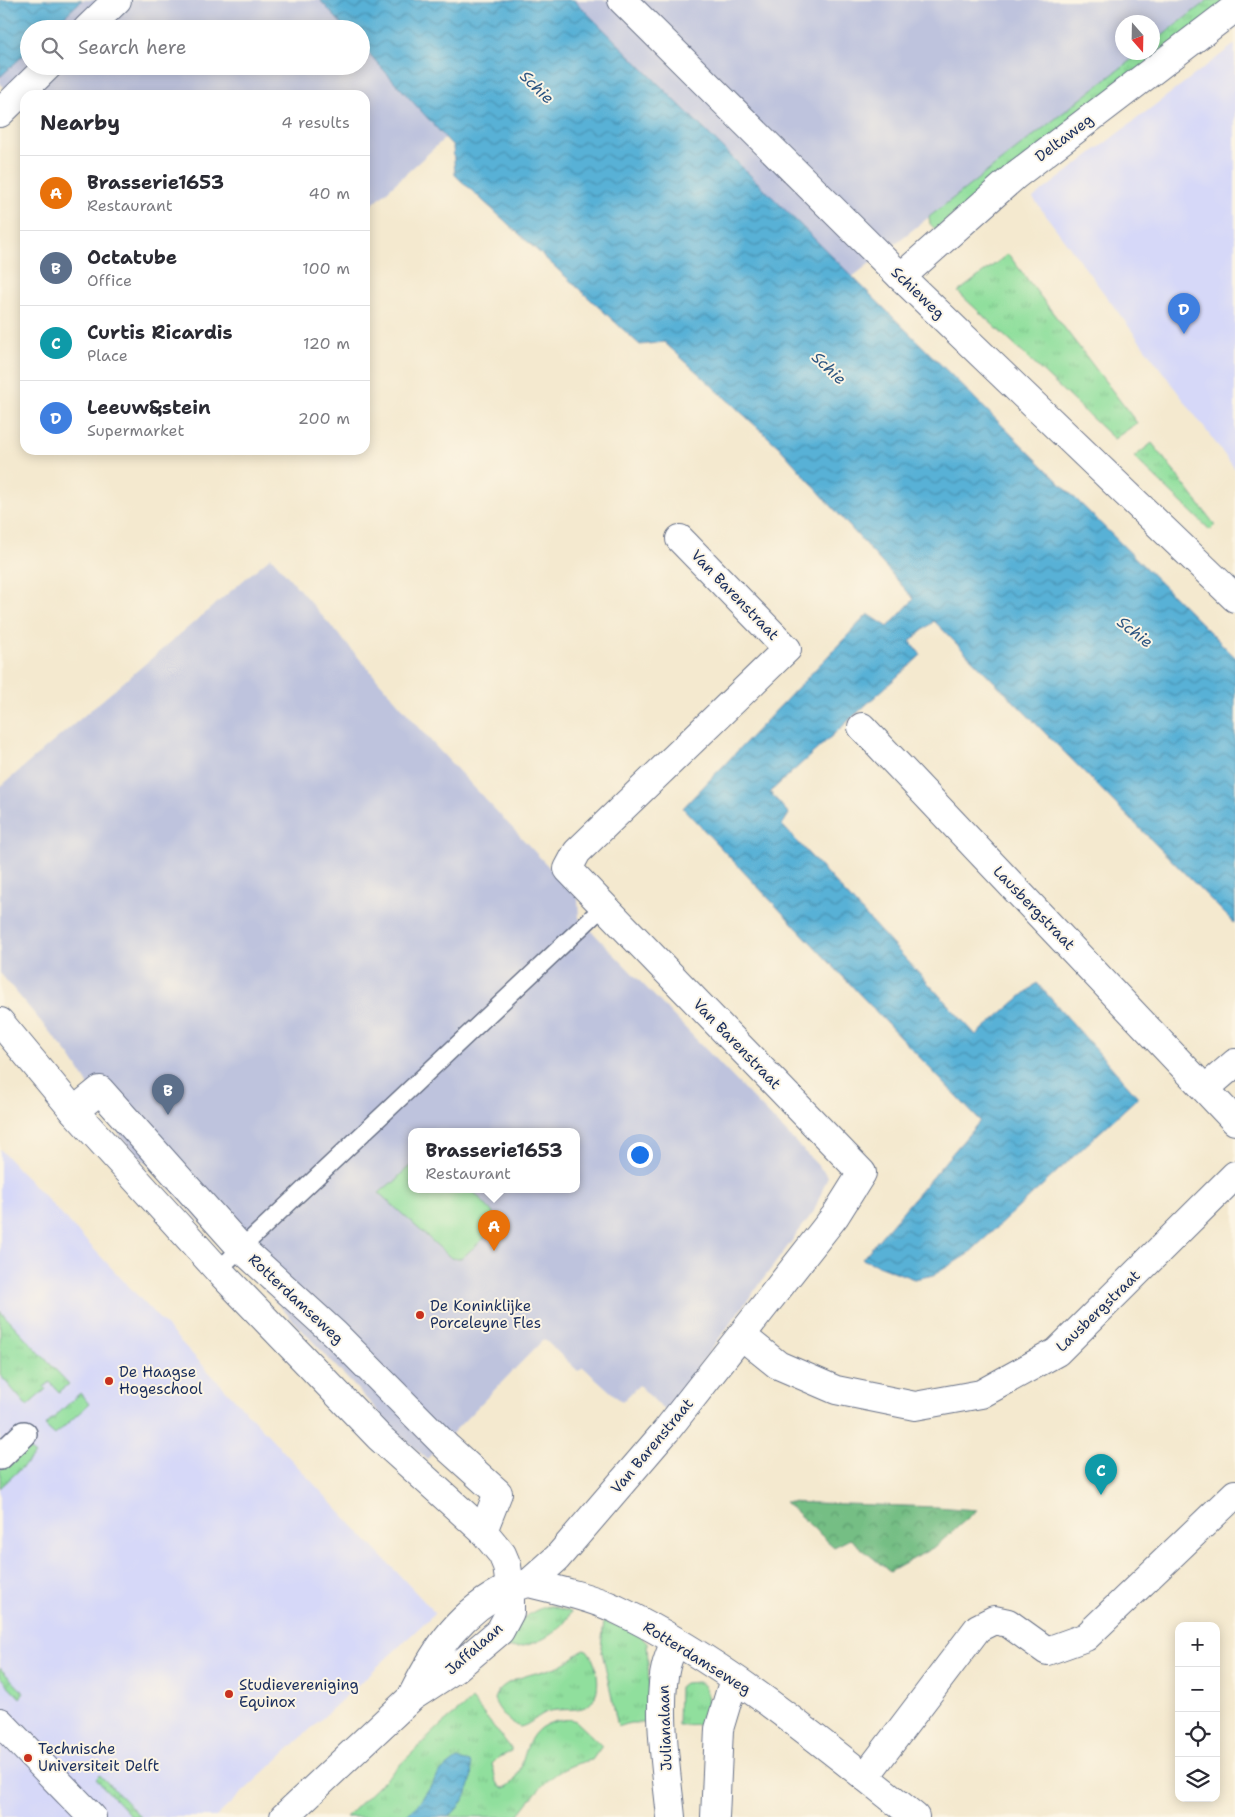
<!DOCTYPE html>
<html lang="en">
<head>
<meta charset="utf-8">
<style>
  :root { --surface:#fff; --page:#f7f7f7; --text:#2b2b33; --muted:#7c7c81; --line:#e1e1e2; --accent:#ea580c }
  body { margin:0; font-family:"Shantell Sans",sans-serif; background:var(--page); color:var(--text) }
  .controls { position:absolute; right:15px; bottom:15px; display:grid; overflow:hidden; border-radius:10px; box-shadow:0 2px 12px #0003 }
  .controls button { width:45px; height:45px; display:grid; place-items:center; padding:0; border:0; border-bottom:1px solid var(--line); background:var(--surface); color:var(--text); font:25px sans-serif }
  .compass { position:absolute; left:1115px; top:15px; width:45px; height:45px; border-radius:50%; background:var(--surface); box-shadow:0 2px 12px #0003; rotate:160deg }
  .you { position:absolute; left:639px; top:1154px; width:18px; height:18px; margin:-12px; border:4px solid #fff; border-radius:50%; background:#1a73e8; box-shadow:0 0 0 8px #1a73e833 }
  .badge { display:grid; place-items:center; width:32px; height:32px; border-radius:50%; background:var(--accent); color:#fff; font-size:16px; font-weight:700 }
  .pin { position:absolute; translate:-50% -41px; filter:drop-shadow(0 1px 2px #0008) }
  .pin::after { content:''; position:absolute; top:26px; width:18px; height:15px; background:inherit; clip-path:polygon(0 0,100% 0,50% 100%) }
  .popup { position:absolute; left:408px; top:1128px; width:172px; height:65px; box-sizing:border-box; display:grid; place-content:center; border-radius:10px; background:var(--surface); filter:drop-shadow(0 1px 4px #0005); font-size:16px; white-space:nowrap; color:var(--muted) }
  .popup b { font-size:19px; color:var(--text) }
  .popup::after { content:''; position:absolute; left:50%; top:100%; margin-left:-10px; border:10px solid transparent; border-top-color:var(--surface) }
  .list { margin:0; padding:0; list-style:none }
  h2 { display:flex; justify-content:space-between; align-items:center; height:65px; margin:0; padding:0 20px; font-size:21px }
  h2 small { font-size:16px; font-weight:400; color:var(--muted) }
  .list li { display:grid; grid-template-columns:32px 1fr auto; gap:15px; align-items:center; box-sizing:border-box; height:75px; padding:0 20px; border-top:1px solid var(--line) }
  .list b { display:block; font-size:19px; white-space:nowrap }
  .list p { margin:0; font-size:16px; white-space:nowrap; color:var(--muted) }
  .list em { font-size:16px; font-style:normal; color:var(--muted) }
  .icon { flex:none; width:28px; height:28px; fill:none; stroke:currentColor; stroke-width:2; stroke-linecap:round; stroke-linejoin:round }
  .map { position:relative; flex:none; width:1235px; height:1817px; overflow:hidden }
  .search { position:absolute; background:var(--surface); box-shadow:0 2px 12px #0003; left:20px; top:20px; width:350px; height:55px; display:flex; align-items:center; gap:12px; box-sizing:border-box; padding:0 18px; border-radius:28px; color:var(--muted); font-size:19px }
  .panel { position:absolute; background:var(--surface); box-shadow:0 2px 12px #0003; left:20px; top:90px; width:350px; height:365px; border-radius:15px }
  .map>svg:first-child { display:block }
</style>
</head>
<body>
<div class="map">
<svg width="1235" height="1817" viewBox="0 0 1235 1817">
  <defs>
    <pattern id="grass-tufts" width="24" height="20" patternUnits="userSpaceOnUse" patternTransform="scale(1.25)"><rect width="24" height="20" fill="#90df9d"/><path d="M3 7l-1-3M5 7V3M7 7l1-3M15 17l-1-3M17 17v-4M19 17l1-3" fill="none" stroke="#7cc08a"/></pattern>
    <pattern id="forest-crowns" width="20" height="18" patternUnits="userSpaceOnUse" patternTransform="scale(1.25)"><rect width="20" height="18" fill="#74be84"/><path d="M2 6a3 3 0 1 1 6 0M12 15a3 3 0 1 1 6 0" fill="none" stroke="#5e9b6f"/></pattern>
    <pattern id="water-waves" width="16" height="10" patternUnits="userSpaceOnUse" patternTransform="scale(1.25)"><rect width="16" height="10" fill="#58b1d6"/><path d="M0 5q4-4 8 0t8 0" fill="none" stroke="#4890b1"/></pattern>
  </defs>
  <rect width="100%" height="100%" fill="#fcf5e5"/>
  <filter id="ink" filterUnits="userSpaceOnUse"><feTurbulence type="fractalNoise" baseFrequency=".02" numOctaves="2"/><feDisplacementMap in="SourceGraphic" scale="10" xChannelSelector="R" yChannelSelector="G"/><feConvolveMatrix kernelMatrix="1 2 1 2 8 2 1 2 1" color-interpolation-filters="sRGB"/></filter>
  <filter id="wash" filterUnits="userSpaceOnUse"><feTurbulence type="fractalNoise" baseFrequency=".0096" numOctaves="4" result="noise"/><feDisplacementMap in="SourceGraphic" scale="20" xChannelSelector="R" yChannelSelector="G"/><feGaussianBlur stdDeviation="1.12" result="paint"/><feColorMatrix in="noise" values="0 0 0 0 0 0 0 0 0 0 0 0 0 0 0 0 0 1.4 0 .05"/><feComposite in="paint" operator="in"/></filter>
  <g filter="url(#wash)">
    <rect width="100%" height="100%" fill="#f4e9cf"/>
    <g fill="#d6d8f8">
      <path d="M1235 44V469L1033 198Z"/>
      <path d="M0 1149 435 1613 216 1817H0Z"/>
    </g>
    <g fill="#bec3dd" fill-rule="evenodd">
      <path d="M0 0H1228L929 217 746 360 465 120 365 211V95H25V112L0 84ZM1122 22H1152V52H1122ZM29 29H361V66H29Z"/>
      <path d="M271 557 438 749 578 898 579 918 828 1176 814 1211 665 1411 639 1385 622 1402 583 1367 578 1371 544 1339 427 1459 400 1435 120 1135 70 1056 0 973V787ZM412 1132H576V1190H412Z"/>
    </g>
    <g fill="url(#grass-tufts)" stroke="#56877e">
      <path d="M1208 0H1230L935 229 930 224 929 217 1140 53 1152 52 1153 43Z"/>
      <path d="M1008 254 1137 423 1114 439 958 292Z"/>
      <path d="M1152 443 1215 525 1210 530 1134 457Z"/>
      <path d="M0 1311 69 1384 59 1392 50 1382 44 1387 46 1389 27 1406 0 1375Z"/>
      <path d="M80 1393 89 1404 55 1435 45 1426Z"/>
      <path d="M26 1446 35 1455 0 1488V1470Z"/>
      <path d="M551 1606 571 1612C561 1635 530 1648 506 1648L501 1644V1641C515 1627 530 1608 551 1606Z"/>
      <path d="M604 1621 636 1632 647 1643 651 1723H630L618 1727 601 1647Z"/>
      <path d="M583 1649 587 1650C599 1664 605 1702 582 1708 571 1711 559 1708 547 1712 537 1716 530 1725 520 1727 510 1724 497 1709 494 1699 501 1675 545 1674 563 1664 570 1660 577 1655 583 1649Z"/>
      <path d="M0 1668 24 1693 20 1698 0 1677Z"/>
      <path d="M698 1682C712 1687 707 1712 707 1724L678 1725 679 1687 684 1683Z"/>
      <path d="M472 1700 511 1748V1752L499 1757 492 1764 496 1780 500 1787 504 1788C531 1778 515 1733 553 1722 561 1720 568 1718 576 1721L602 1746 592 1760C553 1767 540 1787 517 1817H449L456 1810 440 1772 420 1802 405 1817H346L440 1726Z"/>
      <path d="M100 1775 141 1817H132L96 1779Z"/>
    </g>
    <path fill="url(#forest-crowns)" stroke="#487671" d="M785 1502 937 1507 977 1510 936 1546 890 1572 850 1539 834 1547Z"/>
    <path fill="#90df9d" stroke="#56877e" d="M411 1165 412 1190H472L493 1213 492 1231 462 1258H451L379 1193 391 1183 396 1182 399 1176Z"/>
    <g fill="url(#water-waves)" stroke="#3a709a">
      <path d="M0 0H82L51 29H29V50L0 77Z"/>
      <path d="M320 0H574L1235 657V924L934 621 910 641 921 655 770 792 789 814 782 825 976 1035 1037 983 1138 1097 968 1254 934 1275 914 1279 862 1259 980 1121 683 808 868 614 888 627 914 599 779 447 664 342 640 345 455 175 453 146 361 45V29H346Z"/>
      <path d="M457 1759 470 1762C476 1783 464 1803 449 1817H405L420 1802 440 1772Z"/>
    </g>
  </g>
  <g filter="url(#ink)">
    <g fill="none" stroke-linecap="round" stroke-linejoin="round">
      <g stroke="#677086" stroke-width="19">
        <path id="service" d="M218 1270 604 906"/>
      </g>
      <g stroke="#677086" stroke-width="28">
        <path id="pedestrian" d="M0 1457 24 1434"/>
      </g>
      <g stroke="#677086" stroke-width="30">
        <g id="minor">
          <path d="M87 29 117 0"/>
          <path d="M0 113 48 66"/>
          <path d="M901 277 1235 598"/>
          <path d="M862 727 1235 1121"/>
          <path d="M1206 1088 1235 1063"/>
          <path d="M74 1111 100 1090 242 1249 335 1334 448 1448 498 1493 483 1531"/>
          <path d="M742 1336 778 1365 836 1390 915 1406 981 1394 1057 1352 1235 1175"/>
          <path d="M529 1583 557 1558 666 1431 835 1216 862 1173 568 869 577 852 787 649 680 539"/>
          <path d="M516 1586 529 1583C558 1590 589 1597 616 1609 725 1661 821 1742 915 1817"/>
          <path d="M0 1722 92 1817"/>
          <path d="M865 1777 978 1628 994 1620 1008 1623 1047 1651 1086 1637 1235 1494"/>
          <path d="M671 1817C667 1776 656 1705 666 1666 668 1658 672 1649 675 1641"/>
          <path d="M715 1817 719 1729 734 1679"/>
        </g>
      </g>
      <g stroke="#677086" stroke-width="30">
        <g id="tertiary">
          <path d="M622 0 901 277 1016 175 1235 8"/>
          <path d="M0 1022 74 1111 218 1270 379 1437 483 1531 502 1554 507 1566 510 1587V1612L500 1631 455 1669 412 1697 284 1817"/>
          <path d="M413 1694C437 1646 461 1611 510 1587"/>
        </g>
      </g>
      <use href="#service" stroke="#fff" stroke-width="16"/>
      <use href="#pedestrian" stroke="#fff" stroke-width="25"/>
      <use href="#minor" stroke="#fff" stroke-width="28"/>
      <use href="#tertiary" stroke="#fff" stroke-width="28"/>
    </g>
  </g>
  <g fill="#c8321e" stroke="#fcf5e5" stroke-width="2">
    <circle cx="420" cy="1315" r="5"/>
    <circle cx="109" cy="1381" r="5"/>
    <circle cx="229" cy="1694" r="5"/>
    <circle cx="28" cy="1758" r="5"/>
  </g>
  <g text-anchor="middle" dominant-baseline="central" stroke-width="4" stroke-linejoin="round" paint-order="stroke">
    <g font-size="15" fill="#1b2f5e" stroke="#fcf5e5">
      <text transform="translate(1064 138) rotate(-37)">Deltaweg</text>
      <text transform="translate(918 293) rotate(44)">Schieweg</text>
      <text transform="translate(735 595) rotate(46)">Van Barenstraat</text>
      <text transform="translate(1034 908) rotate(46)">Lausbergstraat</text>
      <text transform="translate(737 1044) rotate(46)">Van Barenstraat</text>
      <text transform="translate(296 1299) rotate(43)">Rotterdamseweg</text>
      <text transform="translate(1098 1311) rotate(-44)">Lausbergstraat</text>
      <text transform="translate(652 1446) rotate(-50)">Van Barenstraat</text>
      <text transform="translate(474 1649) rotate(-41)">Jaffalaan</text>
      <text transform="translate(697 1658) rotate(32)">Rotterdamseweg</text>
      <text transform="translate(665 1728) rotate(-92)">Julianalaan</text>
    </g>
    <g font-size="15" fill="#1b2f5e" stroke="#fcf5e5" text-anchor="start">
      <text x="430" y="1306">De Koninklijke<tspan x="430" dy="17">Porceleyne Fles</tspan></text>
      <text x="119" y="1372">De Haagse<tspan x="119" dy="17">Hogeschool</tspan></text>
      <text x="239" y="1685">Studievereniging<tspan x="239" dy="17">Equinox</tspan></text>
      <text x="38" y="1749">Technische<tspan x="38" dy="17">Universiteit Delft</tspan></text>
    </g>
    <g font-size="16" font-style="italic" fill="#2d5682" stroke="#fcf5e5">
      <text transform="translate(537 87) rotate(44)">Schie</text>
      <text transform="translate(829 368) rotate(43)">Schie</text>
      <text transform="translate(1135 632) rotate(38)">Schie</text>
    </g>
  </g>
</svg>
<div class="controls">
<button>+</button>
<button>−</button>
<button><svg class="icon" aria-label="locate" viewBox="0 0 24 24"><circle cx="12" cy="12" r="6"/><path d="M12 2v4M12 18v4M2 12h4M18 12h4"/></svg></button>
<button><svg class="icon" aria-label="layers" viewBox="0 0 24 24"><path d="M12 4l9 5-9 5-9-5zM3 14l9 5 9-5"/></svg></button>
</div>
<svg class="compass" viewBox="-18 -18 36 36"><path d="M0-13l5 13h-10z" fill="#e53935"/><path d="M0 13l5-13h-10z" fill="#7c7c81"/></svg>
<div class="you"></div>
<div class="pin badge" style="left:494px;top:1251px;background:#e8710a">A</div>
<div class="popup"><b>Brasserie1653</b>Restaurant</div>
<div class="pin badge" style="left:168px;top:1115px;background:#5c6f8a">B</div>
<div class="pin badge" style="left:1101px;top:1495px;background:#0f9aa8">C</div>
<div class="pin badge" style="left:1184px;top:334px;background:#3f7fe0">D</div>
<div class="search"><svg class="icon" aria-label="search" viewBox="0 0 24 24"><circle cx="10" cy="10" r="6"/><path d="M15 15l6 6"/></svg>Search here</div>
<section class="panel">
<h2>Nearby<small>4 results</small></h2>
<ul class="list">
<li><span class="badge" style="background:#e8710a">A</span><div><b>Brasserie1653</b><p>Restaurant</p></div><em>40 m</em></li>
<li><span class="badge" style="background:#5c6f8a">B</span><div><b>Octatube</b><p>Office</p></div><em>100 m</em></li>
<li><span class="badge" style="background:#0f9aa8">C</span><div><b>Curtis Ricardis</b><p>Place</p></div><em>120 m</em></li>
<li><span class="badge" style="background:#3f7fe0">D</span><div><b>Leeuw&amp;stein</b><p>Supermarket</p></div><em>200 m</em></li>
</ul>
</section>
</div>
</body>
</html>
